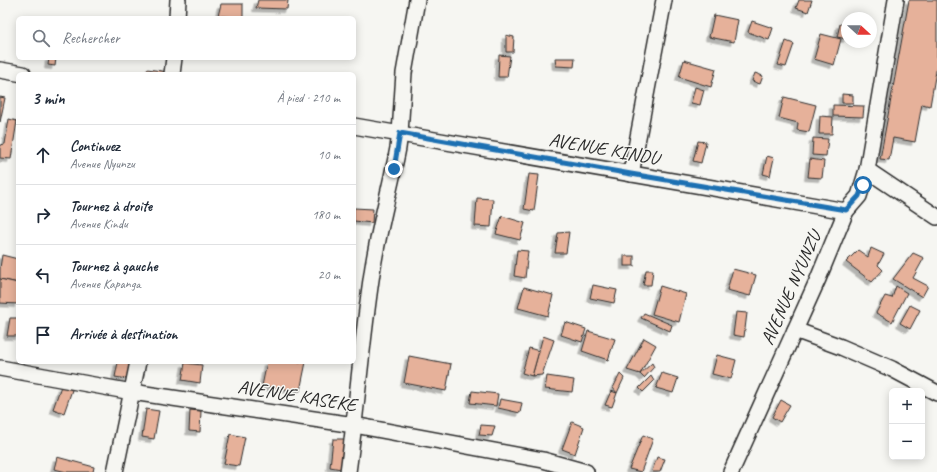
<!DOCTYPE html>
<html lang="fr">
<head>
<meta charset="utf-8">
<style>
  :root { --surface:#fff; --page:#f6f6f7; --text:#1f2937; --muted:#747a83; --line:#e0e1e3 }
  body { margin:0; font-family:Caveat,sans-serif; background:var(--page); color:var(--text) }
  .controls { position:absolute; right:12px; bottom:12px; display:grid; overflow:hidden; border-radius:6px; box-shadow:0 2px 10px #0003 }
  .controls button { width:36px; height:36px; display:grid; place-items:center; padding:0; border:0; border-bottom:1px solid var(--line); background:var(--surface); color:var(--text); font:20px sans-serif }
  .compass { position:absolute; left:841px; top:12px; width:36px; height:36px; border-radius:50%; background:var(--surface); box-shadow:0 2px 10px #0003; rotate:111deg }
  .stop { position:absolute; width:12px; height:12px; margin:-9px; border:3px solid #1f6fb2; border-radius:50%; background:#fff }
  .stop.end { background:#1f6fb2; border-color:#fff; box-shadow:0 1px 4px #0008 }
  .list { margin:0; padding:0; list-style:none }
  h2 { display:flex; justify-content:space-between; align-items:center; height:52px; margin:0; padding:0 16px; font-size:17px }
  h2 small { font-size:13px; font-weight:400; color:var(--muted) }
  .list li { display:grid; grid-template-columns:26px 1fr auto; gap:12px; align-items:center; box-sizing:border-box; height:60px; padding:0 16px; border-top:1px solid var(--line) }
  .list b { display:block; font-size:15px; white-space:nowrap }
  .list p { margin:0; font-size:13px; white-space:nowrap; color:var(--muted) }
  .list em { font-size:13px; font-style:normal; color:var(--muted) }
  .icon { flex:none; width:22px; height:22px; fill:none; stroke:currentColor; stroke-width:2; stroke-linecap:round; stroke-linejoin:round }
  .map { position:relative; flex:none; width:937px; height:472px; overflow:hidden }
  .search { position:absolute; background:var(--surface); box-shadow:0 2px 10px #0003; left:16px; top:16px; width:340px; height:44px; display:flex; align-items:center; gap:10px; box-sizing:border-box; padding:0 14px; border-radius:6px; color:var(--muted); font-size:15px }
  .panel { position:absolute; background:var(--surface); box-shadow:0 2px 10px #0003; left:16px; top:72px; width:340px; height:292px; border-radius:6px }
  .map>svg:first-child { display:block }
</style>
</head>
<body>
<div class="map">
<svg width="937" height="472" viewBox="0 0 937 472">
  <defs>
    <filter id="shadow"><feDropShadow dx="-3.5" dy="3.5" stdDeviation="0" flood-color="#0004"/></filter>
  </defs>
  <rect width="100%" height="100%" fill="#f6f6f2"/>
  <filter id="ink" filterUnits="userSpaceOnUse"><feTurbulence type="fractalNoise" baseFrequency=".025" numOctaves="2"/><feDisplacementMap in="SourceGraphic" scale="8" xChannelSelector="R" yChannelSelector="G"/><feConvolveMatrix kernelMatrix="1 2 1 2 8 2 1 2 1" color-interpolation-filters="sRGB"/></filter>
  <g filter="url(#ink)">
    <g fill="#e6b19a" stroke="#2b2b2b" filter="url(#shadow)">
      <path d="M258 0H288L287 9 256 8Z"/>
      <path d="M799 0H812L808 12 796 8Z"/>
      <path d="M909 0H937V65L930 106 922 104 915 142 893 138 889 160 880 159Z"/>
      <path d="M221 4H243V17L218 16Z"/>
      <path d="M714 15 738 20 734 42 709 37Z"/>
      <path d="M752 21 773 28 769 40 748 32Z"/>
      <path d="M840 24 847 25V39L837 37Z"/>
      <path d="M821 34 841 39 834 65 814 59Z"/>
      <path d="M506 35 514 37 513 52H506Z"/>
      <path d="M786 41 794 44 786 67 778 65Z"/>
      <path d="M499 55 510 56 507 77H498Z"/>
      <path d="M49 58H56L55 66 48 65Z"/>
      <path d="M555 58H575L574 67 556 66Z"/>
      <path d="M684 60 716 69 711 87 679 77Z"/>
      <path d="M147 69 169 72V74H146Z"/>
      <path d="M755 73 763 76 760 84 752 81Z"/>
      <path d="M695 87 704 90 700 105 691 103Z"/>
      <path d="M842 94 853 95V103H842Z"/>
      <path d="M0 97 5 98 0 122Z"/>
      <path d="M784 97 816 105 809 132 797 130 798 123 779 118Z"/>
      <path d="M833 105 864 106 863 117 833 116Z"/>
      <path d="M820 116 833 117 832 134H819Z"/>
      <path d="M9 119 17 121 11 159 0 158V145L5 144Z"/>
      <path d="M813 138 828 139 826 156 812 155Z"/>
      <path d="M698 141 706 142 701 163 693 161Z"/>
      <path d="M767 156 774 158 770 176 763 174Z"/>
      <path d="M810 159 824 161 822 178 808 177Z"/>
      <path d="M529 174 539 175 534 211 524 209Z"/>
      <path d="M477 198 493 199 491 227 475 226Z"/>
      <path d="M354 208 373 209 372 223 354 221Z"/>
      <path d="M502 216 525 223 520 240 496 234Z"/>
      <path d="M569 232 566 253H555L558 233Z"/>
      <path d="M871 248 884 254 878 265 883 270 872 282 846 262 858 250 868 257Z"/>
      <path d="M517 250 528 251 525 278 514 276Z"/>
      <path d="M913 253 924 258 913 278 928 286 922 297 893 279Z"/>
      <path d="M2 255 18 259V283L0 279V268Z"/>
      <rect x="624" y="256" width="10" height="10"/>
      <path d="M733 269 756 275 750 296 727 290Z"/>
      <path d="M646 270H653L651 285H643Z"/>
      <path d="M0 279 18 283V304L0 303Z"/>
      <path d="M593 285 617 290 614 303 590 298Z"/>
      <path d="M660 286 686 294 679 322 652 314Z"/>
      <path d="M896 286 907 293 892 322 876 313 885 296 892 298Z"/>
      <path d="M524 287 553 295 548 316 518 308Z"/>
      <path d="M910 305 920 310 910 329 900 323Z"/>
      <path d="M736 312 747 313 744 337 733 335Z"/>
      <path d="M644 313 672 325 670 331 641 318Z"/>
      <path d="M10 318H18V336H7Z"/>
      <path d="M565 322 586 329 582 342 561 335Z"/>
      <path d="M588 331 615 339 608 360 582 351Z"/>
      <path d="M543 336 554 340 542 375 532 376Z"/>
      <path d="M644 338 656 345 640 374 627 370Z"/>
      <path d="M529 348 539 351 532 376 522 373Z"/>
      <path d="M717 355 736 360 731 379 712 374Z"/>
      <path d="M409 356 451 364 446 391 404 383Z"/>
      <path d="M118 362H130L127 379 115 377Z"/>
      <path d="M267 362H306L300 391 262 386Z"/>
      <path d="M185 363 202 365 200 383 182 380Z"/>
      <path d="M652 363 654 367 644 378 640 374Z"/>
      <path d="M662 373 678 378 673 393 656 388Z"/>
      <path d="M620 374 624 378 617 393 613 388Z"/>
      <path d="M547 376 574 380 572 392 545 389Z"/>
      <path d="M651 376 654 381 643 392 639 388Z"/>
      <path d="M61 386 72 390 64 413 53 409Z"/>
      <path d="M472 391 498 394 496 406 470 403Z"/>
      <path d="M611 391 617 393 612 407 605 405Z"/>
      <path d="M500 399 522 403 520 413 498 408Z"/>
      <path d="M781 400 790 405 780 422 772 417Z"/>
      <path d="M146 409 159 411 154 439 142 437Z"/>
      <path d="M190 410 201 411 200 432 189 431Z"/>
      <path d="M572 422 584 427 575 454 562 449Z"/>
      <path d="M481 425 495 426 492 436 479 435Z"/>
      <path d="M230 434 245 437 239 466 224 464Z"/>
      <path d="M643 435 653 439 641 472 629 469Z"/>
      <path d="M333 439H345L341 469 330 467Z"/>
      <path d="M57 457 94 467 93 472H67L54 469Z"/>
      <path d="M657 457 665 459 660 472H653L652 471Z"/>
    </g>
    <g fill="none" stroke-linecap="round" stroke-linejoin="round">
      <g stroke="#2b2b2b" stroke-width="18">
        <g id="minor">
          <path d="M177 18 178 0"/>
          <path d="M0 70 23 74"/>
          <path d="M172 74 174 58"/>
          <path d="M354 126 846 211"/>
          <path d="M867 170 937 217"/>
          <path d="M631 174 664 0"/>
          <path d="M795 330 841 347 892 369 937 393"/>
          <path d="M0 368 132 392 354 425 543 460 586 472"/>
          <path d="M115 472 138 362"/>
          <path d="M348 472C357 406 362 339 372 273 378 231 390 190 398 148L400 133 404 73 417 0"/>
          <path d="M731 472 818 279 846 211 859 196 867 170 896 0"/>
        </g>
      </g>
      <use href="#minor" stroke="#f6f6f2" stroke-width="15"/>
    </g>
  </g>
  <g fill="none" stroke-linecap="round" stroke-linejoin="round" filter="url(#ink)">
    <path stroke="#1f6fb2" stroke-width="5" d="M394 169 400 133 631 174 846 210 859 196 863 185"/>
  </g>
  <g text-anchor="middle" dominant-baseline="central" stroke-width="3" stroke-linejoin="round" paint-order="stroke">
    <g font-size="19" fill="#2b2b2b" stroke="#f6f6f2">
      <text transform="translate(604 149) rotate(10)">AVENUE KINDU</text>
      <text transform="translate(791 288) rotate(-66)">AVENUE NYUNZU</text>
      <text transform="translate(297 396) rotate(9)">AVENUE KASEKE</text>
    </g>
  </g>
</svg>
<div class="controls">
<button>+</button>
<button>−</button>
</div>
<svg class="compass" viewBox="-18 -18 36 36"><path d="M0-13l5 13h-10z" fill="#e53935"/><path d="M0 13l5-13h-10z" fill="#747a83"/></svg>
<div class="stop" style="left:863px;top:185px"></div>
<div class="stop end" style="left:394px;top:169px"></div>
<div class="search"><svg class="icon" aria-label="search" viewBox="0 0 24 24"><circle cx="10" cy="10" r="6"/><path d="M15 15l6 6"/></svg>Rechercher</div>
<section class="panel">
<h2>3 min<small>À pied · 210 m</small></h2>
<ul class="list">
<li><svg class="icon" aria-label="ahead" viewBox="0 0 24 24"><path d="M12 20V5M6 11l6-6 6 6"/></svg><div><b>Continuez</b><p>Avenue Nyunzu</p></div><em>10 m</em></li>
<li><svg class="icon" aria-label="right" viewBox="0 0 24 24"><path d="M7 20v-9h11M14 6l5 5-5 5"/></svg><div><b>Tournez à droite</b><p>Avenue Kindu</p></div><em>180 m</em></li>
<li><svg class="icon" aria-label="left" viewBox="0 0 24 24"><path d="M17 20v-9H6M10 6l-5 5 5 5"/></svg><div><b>Tournez à gauche</b><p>Avenue Kapanga</p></div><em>20 m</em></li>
<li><svg class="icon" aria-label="arrive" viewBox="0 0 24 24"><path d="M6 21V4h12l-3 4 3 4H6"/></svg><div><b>Arrivée à destination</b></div></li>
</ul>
</section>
</div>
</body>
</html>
